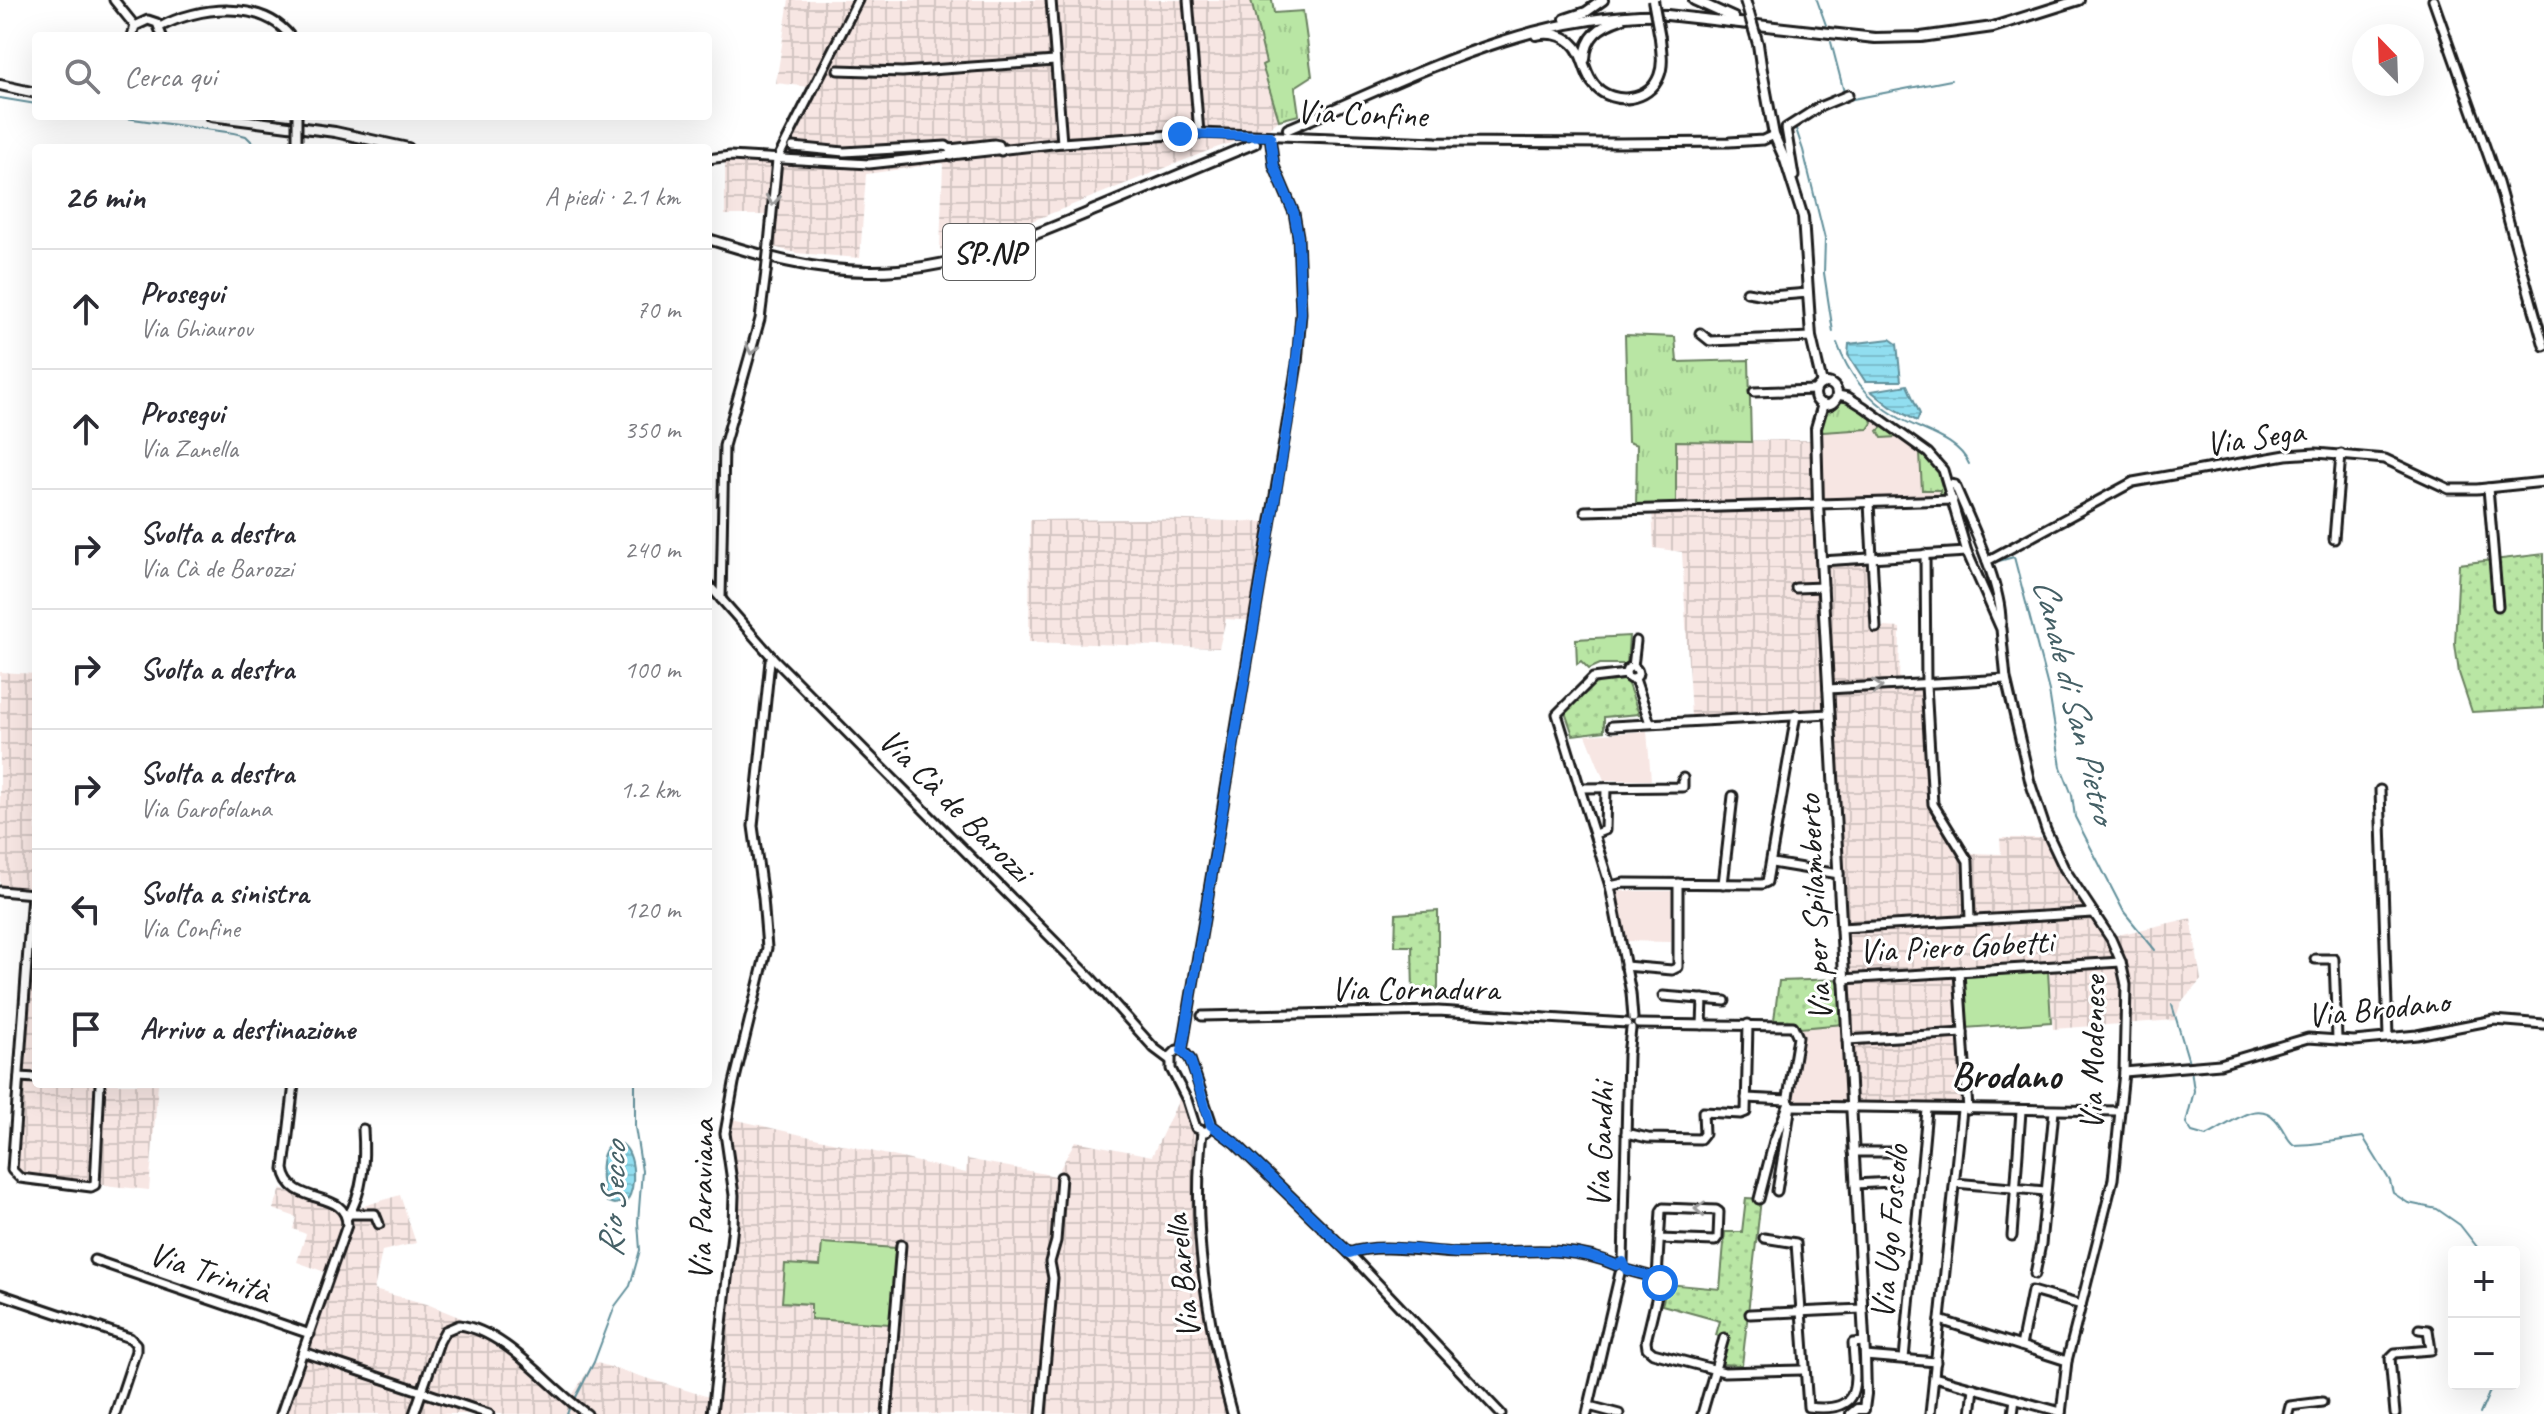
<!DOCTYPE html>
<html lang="it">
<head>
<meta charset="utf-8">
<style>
  :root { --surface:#fff; --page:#f7f7f7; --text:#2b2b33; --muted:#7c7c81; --line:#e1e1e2 }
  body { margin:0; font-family:Caveat,sans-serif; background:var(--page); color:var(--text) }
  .controls { position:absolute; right:24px; bottom:24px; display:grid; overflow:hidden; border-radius:8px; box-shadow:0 8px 32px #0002 }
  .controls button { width:72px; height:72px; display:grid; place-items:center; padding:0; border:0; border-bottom:2px solid var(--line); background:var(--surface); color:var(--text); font:40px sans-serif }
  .compass { position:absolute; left:2352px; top:24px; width:72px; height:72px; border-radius:50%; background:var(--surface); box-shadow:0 8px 32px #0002; rotate:337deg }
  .stop { position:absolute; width:24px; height:24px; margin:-18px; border:6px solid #1a73e8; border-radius:50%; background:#fff }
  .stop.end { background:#1a73e8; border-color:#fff; box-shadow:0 2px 8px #0008 }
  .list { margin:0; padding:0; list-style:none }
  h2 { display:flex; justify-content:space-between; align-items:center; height:104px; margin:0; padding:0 32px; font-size:34px }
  h2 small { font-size:26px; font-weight:400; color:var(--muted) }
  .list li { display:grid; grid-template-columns:52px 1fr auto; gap:24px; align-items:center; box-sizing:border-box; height:120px; padding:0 32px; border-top:2px solid var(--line) }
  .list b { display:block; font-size:30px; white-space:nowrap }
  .list p { margin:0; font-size:26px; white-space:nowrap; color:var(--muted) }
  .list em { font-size:26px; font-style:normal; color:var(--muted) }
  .icon { flex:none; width:44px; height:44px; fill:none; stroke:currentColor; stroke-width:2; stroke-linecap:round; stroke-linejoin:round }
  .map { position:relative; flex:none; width:2544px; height:1414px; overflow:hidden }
  .search { position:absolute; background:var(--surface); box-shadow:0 8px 32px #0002; left:32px; top:32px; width:680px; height:88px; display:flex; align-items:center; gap:20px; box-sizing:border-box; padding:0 28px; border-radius:8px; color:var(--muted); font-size:30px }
  .panel { position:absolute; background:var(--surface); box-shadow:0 8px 32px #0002; left:32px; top:144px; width:680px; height:944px; border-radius:8px }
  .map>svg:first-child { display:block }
</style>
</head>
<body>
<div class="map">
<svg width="2544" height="1414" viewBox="0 0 2544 1414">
  <defs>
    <pattern id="industrial-grid" width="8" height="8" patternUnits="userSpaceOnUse" patternTransform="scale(2)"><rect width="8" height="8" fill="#f7e6e3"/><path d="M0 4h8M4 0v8" fill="none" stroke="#d3c5c2"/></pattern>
    <pattern id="grass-tufts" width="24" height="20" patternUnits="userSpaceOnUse" patternTransform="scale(2)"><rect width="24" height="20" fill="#b9e6a4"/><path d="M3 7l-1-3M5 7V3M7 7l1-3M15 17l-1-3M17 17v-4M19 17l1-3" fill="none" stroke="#9ec58d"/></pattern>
    <pattern id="park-dots" width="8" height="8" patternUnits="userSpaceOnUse" patternTransform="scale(2)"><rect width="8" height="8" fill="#b9e6a4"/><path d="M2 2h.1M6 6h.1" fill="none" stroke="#9ec58d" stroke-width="1.8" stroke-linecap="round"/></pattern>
    <pattern id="water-rules" width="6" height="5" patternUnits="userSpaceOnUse" patternTransform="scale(2)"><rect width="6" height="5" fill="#91def0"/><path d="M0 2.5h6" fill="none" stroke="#7cbecd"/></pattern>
  </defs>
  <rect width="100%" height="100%" fill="#fff"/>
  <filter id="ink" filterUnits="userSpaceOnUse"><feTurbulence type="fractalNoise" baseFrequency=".0125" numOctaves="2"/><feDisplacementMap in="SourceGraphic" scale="16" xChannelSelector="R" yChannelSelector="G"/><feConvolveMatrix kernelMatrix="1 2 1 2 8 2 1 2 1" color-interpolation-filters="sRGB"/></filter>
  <g filter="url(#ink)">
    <g fill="#f7e6e3">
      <path d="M1877 416 1931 452 1943 464 1954 499 1819 502 1816 428 1864 426 1871 417Z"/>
      <path d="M1647 731 1651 780H1604L1586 735Z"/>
      <path d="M1614 891H1672L1671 942 1625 941Z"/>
      <path d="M1843 1024 1847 1100 1841 1104 1794 1103 1790 1099 1802 1036 1800 1028Z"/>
    </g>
    <g fill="url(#industrial-grid)">
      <path d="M789 0H1251L1266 64 1262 65 1279 120 1266 131 1210 150 1027 223 965 244 940 250 943 163 866 174 860 258 796 253 766 245 768 215H725V153L780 157 810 87 776 83Z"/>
      <path d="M1816 440 1822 560 1870 558 1869 626 1900 628 1899 685 1923 687 1933 794 1944 818 1970 853 2001 854 2000 838H2049L2109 937 2191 918 2201 980 2181 1003 2175 1020 2053 1029 2049 970 1962 976 1970 1105 1851 1107 1823 709 1691 717 1682 552 1654 548 1652 508 1676 507V441Z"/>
      <path d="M1143 519 1272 522 1256 621 1226 619 1219 648 1029 642 1030 520Z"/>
      <path d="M0 672 36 674V889L0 887Z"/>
      <path d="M36 906V1084H158L149 1190 22 1176 16 1168Z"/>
      <path d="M1182 1093 1195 1137 1204 1155 1208 1280 1216 1334 1235 1414H281L328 1273 297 1262 306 1234 293 1229 296 1217 273 1209 281 1189 347 1211 400 1195 416 1243 382 1251 374 1290 427 1304 488 1329 506 1340 571 1397 594 1362 712 1398 731 1207 724 1117 966 1173 967 1159 1056 1176 1075 1141 1152 1156Z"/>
    </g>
    <g fill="url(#grass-tufts)" stroke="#6a8160" stroke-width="2">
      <path d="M1251 0H1272L1274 13 1303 11 1312 76 1295 87 1299 115 1279 120 1262 65 1266 63Z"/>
      <path d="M1625 335 1675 337 1677 362 1749 360 1751 442 1676 441V507L1636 509 1637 445 1628 442Z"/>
      <path d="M1846 400 1870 415 1872 423 1868 429 1823 432 1820 428C1826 414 1830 402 1846 400Z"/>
      <path d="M1882 427H1887C1915 446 1936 457 1949 490L1946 495 1940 496V490H1922L1920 454 1898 437 1882 438 1878 431Z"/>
      <path d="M1629 636 1627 664H1600L1589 669 1581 661 1577 664 1576 639Z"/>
    </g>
    <g fill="url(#park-dots)" stroke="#6a8160" stroke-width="2">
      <path d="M2544 554V708L2472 712 2459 673 2455 644 2459 564Z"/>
      <path d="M1605 679H1626L1639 714 1604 717V731L1573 735 1565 712 1597 681Z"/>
      <path d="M1438 911V992L1413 994 1412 946H1395L1396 914Z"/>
      <path d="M1840 979 1843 1024 1800 1028 1795 1021 1774 1020 1779 981Z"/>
      <path d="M1746 1198 1761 1199 1742 1365 1718 1364 1726 1338 1716 1335 1720 1321 1662 1305 1668 1284 1720 1289 1725 1232H1742Z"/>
    </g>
    <g fill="#b9e6a4" stroke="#6a8160" stroke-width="2">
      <path d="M2048 971 2051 1022 1965 1028 1964 977Z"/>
      <path d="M822 1243 896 1248 890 1324 811 1319V1304L782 1302 785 1264 820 1266Z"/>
    </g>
    <g fill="url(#water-rules)" stroke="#62909b" stroke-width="2">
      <path d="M1890 339 1897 344 1901 381H1865L1848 355 1849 344Z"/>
      <path d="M1907 385 1920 414 1917 421 1891 407 1871 391Z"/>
      <path d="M611 1144H622C636 1155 636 1187 627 1201L615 1204 607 1202C601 1186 597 1154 611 1144Z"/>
    </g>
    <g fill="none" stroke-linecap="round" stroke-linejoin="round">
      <g stroke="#62909b" stroke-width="2">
        <path d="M1817 0 1826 25"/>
        <path d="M1831 42 1844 92"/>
        <path d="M0 98 36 104"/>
        <path d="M1848 100 1951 80"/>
        <path d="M111 116 234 133 246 136 258 148"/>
        <path d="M1806 119 1846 99"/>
        <path d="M1795 126 1803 150 1825 239 1824 273 1833 332"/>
        <path d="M1837 343C1848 374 1868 399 1896 416 1919 431 1957 437 1969 464"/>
        <path d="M1995 562 2014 557 2049 691 2061 767 2072 795 2075 817 2124 912 2155 950"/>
        <path d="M2172 1005 2189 1062"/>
        <path d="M2191 1069 2194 1091 2186 1123 2192 1132 2206 1136C2226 1128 2256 1097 2275 1119 2283 1127 2286 1139 2294 1145 2317 1145 2341 1140 2363 1137L2390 1181 2393 1193 2408 1203 2437 1209 2460 1225 2481 1252"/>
        <path d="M575 1399 594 1362 615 1306 630 1286 640 1250 638 1222 642 1171 635 1127V1084"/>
        <path d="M567 1414 569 1409"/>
        <path d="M2480 1414 2493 1384"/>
      </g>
      <path stroke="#ddd" stroke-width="8" stroke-dasharray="8 4" stroke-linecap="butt" d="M1255 143 1288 129"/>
      <g stroke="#1c1c1c" stroke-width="13">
        <g id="minor">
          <path d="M114 0 135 26"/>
          <path d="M1051 0 1062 143"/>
          <path d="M1188 0 1199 133"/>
          <path d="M2433 0 2498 183 2544 346"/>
          <path d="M160 27C198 6 262 0 290 36"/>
          <path d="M132 36 135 26 148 20 157 23 162 36"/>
          <path d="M838 70 902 72 1055 61"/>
          <path d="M793 147 844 152 946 146 950 149 951 156"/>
          <path d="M950 149 994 144 999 145 1001 151"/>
          <path d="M708 159 730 156 869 164 1062 143 1199 133 1436 142 1616 143 1729 142 1763 140 1774 135"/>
          <path d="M1794 176 1786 128 1819 107 1848 95"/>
          <path d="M769 244 777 160 858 0"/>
          <path d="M1747 292 1771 296 1808 293"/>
          <path d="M1700 333 1710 341 1811 337"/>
          <path d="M1754 392 1816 390"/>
          <path d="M1837 395 1848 397 1864 407 1928 453 1943 470 1967 552 2001 629 2006 679 2030 782 2046 830 2064 868 2111 939 2121 962 2126 985 2124 1072 2113 1179 2067 1361 2061 1414"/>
          <path d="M1949 484 1955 485C1970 521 2002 585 2001 623"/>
          <path d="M2488 488 2498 606"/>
          <path d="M1869 503 1876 628"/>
          <path d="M1585 511 1953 500"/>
          <path d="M2334 539 2341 454"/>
          <path d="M1925 554 1926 685 1933 804 1968 861 1970 920"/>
          <path d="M1821 561 1967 552"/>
          <path d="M1987 561 2133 482 2286 455 2316 453 2385 459 2449 489H2477L2544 482"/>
          <path d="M708 584 772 657 1092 979 1154 1048 1170 1060"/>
          <path d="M1796 588 1823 587"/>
          <path d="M721 599 724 446 760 319 766 272"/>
          <circle cx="1632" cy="673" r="6"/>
          <path d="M1633 667 1636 641"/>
          <path d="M1626 674 1593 678 1557 714 1610 886 1631 993 1633 1018"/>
          <path d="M1635 679 1650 723"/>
          <path d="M1828 689 2006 679"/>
          <path d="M1612 726 1829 714"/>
          <path d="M1580 788 1683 787V778"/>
          <path d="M2380 790 2388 1037"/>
          <path d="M1595 834 1605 830 1606 788"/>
          <path d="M1772 863 1839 874"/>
          <path d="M1723 884 1733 796"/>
          <path d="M1610 886 1624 883 1762 884 1767 882 1796 715"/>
          <path d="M0 891 34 894"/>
          <path d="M32 894 12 1170 20 1178 91 1187 95 1185 100 1084"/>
          <path d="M1841 928 2093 913"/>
          <path d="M2315 959H2334L2337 1039"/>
          <path d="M1625 966 1672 970 1678 967V883"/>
          <path d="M1959 972 1968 1110"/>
          <path d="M1843 979 2121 962"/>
          <path d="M1663 996 1725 1001"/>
          <path d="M1202 1016 1438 1011 1627 1023"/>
          <path d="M1638 1024 1793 1026 1798 1037 1788 1097 1789 1103 1793 1106 2119 1111"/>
          <path d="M1702 1025 1703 999"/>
          <path d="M1847 1040 1963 1033"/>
          <path d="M1177 1050 1184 1052 1190 1059 1211 1121 1210 1128 1206 1132 1196 1128 1187 1100 1171 1069V1056Z"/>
          <path d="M1182 1051 1297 364 1301 313 1298 236 1294 213 1274 166 1270 136"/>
          <path d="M2124 1072 2220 1064 2308 1038 2354 1041 2417 1035 2494 1020 2544 1024"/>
          <path d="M19 1077 36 1078"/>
          <path d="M1746 1098 1788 1100"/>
          <path d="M1211 1125 1235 1143 1349 1253 1501 1414"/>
          <path d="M1202 1132C1191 1227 1207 1323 1232 1414"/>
          <path d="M1626 1133 1648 1138 1700 1139 1704 1134 1703 1112 1741 1114 1746 1112 1748 1024"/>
          <path d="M1853 1152H1895"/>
          <path d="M1955 1183 2045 1191"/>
          <path d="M1855 1184 1892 1182"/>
          <path d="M1777 1191 1791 1105"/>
          <path d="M1759 1199 1774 1141 1789 1103"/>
          <path d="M350 1214H375L379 1224"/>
          <path d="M347 1218C364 1191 365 1160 363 1129"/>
          <path d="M2012 1236 2021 1111"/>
          <path d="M1764 1238 1796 1243 1808 1407C1865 1414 1855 1383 1853 1343L1864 1342"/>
          <path d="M1349 1253C1379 1242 1426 1252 1459 1253 1512 1254 1566 1242 1616 1265"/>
          <path d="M94 1260 310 1334"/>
          <path d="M1623 1262 1628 1055 1631 1029"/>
          <path d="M1627 1270 1657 1278 1660 1283 1646 1341 1647 1348 1653 1353 1724 1372 1803 1370"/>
          <path d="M2035 1274 2041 1244 2054 1111"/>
          <path d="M1657 1278 1661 1211 1663 1208 1716 1210 1719 1212 1718 1237 1715 1241 1659 1239"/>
          <path d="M0 1294 130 1338 136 1344V1351L115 1414"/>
          <path d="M1750 1314 1862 1309"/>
          <path d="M1940 1320 2067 1361"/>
          <path d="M2021 1346 2032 1291 2081 1305"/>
          <path d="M303 1352 489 1414"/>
          <path d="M1865 1356 1936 1362"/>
          <path d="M1904 1359 1927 1110"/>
          <path d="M1934 1377 2061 1412"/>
          <path d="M1589 1406 1619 1414"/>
          <path d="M281 1414 347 1225C347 1188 290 1208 284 1169L294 1084"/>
          <path d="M414 1414 439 1342 445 1331 459 1325C507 1331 548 1387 587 1414"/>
          <path d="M712 1414 733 1225 734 1195 725 1133 734 1083 767 948 763 898 753 826 770 661 772 657"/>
          <path d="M887 1414 901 1245"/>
          <path d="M1041 1414 1053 1278 1050 1262 1056 1241 1061 1177"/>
          <path d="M1587 1414 1620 1273"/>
          <path d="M1702 1414 1724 1338"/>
          <path d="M1930 1414 1962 1110"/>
          <path d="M1971 1414 1974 1388"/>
          <path d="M2013 1414 2015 1399"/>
          <path d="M2288 1414 2290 1406 2322 1402"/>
          <path d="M2395 1414 2390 1358 2395 1353 2431 1350 2428 1330 2419 1329"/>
        </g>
      </g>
      <g stroke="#1c1c1c" stroke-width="14">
        <g id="major">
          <path d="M1694 0 1734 18"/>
          <path d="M1565 19 1586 12 1603 0"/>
          <path d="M1536 35C1548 32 1562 34 1572 43 1585 54 1583 74 1596 87 1614 105 1649 102 1659 76 1664 64 1661 50 1660 38"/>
          <path d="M1585 59C1586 36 1600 26 1621 19"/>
          <path d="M1761 65 1774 135 1785 160 1803 217 1811 337 1822 384"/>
          <path d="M0 85 36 93"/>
          <path d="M211 116 335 132 408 148"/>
          <path d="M1288 129C1409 78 1532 11 1667 15L1875 38 1921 37 1993 27 2079 0"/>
          <path d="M708 239C762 256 812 271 869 271 951 272 1023 240 1097 209 1150 187 1202 165 1255 143"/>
          <circle cx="1826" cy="394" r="11"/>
          <path d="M1823 404 1816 428 1818 504 1865 1356 1866 1394 1864 1409"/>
          <path d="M1851 1414 1857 1409H1864"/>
        </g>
      </g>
      <use href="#minor" stroke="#fff" stroke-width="7"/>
      <use href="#major" stroke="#fff" stroke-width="8"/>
      <g stroke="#1c1c1c" stroke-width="13" stroke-linecap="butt">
        <g id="minor-bridge">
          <path d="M297 140V116"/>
          <path d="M766 272 769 244"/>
        </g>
      </g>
      <g stroke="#1c1c1c" stroke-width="14" stroke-linecap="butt">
        <g id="major-bridge">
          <path d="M1653 0 1660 38"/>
          <path d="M1745 0 1758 44 1761 65"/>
        </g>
      </g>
      <use href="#minor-bridge" stroke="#fff" stroke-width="7"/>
      <use href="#major-bridge" stroke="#fff" stroke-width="8"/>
    </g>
    <defs><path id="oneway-chevron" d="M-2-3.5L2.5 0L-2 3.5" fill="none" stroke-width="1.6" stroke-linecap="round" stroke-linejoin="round" transform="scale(2)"/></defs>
    <g stroke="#999">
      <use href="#oneway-chevron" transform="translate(773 200) rotate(95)"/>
      <use href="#oneway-chevron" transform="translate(752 349) rotate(104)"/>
      <use href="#oneway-chevron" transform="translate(1877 687) rotate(-3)"/>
      <use href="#oneway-chevron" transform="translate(1700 1209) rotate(-177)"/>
    </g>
  </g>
  <g fill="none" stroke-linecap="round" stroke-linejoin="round" filter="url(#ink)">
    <path stroke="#1a73e8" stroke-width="10" d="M1180 134 1270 136 1274 166 1294 213 1298 236 1301 313 1294 386 1182 1051 1190 1059 1211 1125 1235 1143 1349 1253C1379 1242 1426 1251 1459 1253 1512 1254 1565 1242 1616 1265L1623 1262 1627 1270 1657 1278 1660 1283"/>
  </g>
  <g text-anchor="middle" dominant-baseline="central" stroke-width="6" stroke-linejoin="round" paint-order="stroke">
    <rect fill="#fff" stroke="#606060" stroke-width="2" x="943" y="224" width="92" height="56" rx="6"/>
    <g font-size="32" font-weight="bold" fill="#1c1c1c">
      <text x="989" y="252">SP.NP</text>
    </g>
    <g font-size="34" fill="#1c1c1c" stroke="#fff">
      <text transform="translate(1362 113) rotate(2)">Via Confine</text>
      <text transform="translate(2255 437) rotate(-8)">Via Sega</text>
      <text transform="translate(956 805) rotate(45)">Via Cà de Barozzi</text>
      <text transform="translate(1814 908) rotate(-93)">Via per Spilamberto</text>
      <text transform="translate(1956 946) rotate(-3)">Via Piero Gobetti</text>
      <text x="1415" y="988">Via Cornadura</text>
      <text transform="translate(2378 1008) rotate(-6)">Via Brodano</text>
      <text transform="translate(2092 1053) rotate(-89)">Via Modenese</text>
      <text transform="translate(1600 1145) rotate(-88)">Via Gandhi</text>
      <text transform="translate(701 1200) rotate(-89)">Via Paraviana</text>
      <text transform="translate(1889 1232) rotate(-85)">Via Ugo Foscolo</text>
      <text transform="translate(210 1272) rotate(19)">Via Trinità</text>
      <text transform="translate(1182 1277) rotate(-96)">Via Barella</text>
    </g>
    <g font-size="36" font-style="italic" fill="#456066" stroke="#fff">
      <text transform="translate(2075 700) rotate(76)">Canale di San Pietro</text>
      <text transform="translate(612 1200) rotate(-88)">Rio Secco</text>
    </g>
    <g font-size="38" font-weight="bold" fill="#1c1c1c" stroke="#fff">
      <text x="2006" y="1075">Brodano</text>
    </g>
  </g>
</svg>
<div class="controls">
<button>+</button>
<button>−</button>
</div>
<svg class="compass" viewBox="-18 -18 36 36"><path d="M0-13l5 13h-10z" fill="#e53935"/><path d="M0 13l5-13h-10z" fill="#7c7c81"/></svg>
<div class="stop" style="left:1660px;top:1283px"></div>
<div class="stop end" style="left:1180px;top:134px"></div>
<div class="search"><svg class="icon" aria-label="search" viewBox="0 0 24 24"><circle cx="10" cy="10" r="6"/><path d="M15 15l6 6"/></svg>Cerca qui</div>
<section class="panel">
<h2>26 min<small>A piedi · 2.1 km</small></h2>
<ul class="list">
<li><svg class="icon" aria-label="ahead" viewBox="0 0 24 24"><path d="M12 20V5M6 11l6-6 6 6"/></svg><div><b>Prosegui</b><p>Via Ghiaurov</p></div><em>70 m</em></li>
<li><svg class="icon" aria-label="ahead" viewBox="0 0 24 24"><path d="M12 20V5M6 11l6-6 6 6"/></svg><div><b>Prosegui</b><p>Via Zanella</p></div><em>350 m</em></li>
<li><svg class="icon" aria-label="right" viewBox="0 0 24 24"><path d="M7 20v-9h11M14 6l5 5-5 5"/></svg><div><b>Svolta a destra</b><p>Via Cà de Barozzi</p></div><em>240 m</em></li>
<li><svg class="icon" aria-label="right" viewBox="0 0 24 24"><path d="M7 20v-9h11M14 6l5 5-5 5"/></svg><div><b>Svolta a destra</b></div><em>100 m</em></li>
<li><svg class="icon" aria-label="right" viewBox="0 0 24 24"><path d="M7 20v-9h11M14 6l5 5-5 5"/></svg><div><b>Svolta a destra</b><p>Via Garofolana</p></div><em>1.2 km</em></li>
<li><svg class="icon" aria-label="left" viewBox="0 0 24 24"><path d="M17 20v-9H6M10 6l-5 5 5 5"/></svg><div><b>Svolta a sinistra</b><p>Via Confine</p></div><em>120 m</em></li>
<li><svg class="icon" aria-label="arrive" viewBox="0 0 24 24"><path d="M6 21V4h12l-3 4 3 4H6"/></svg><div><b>Arrivo a destinazione</b></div></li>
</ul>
</section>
</div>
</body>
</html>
